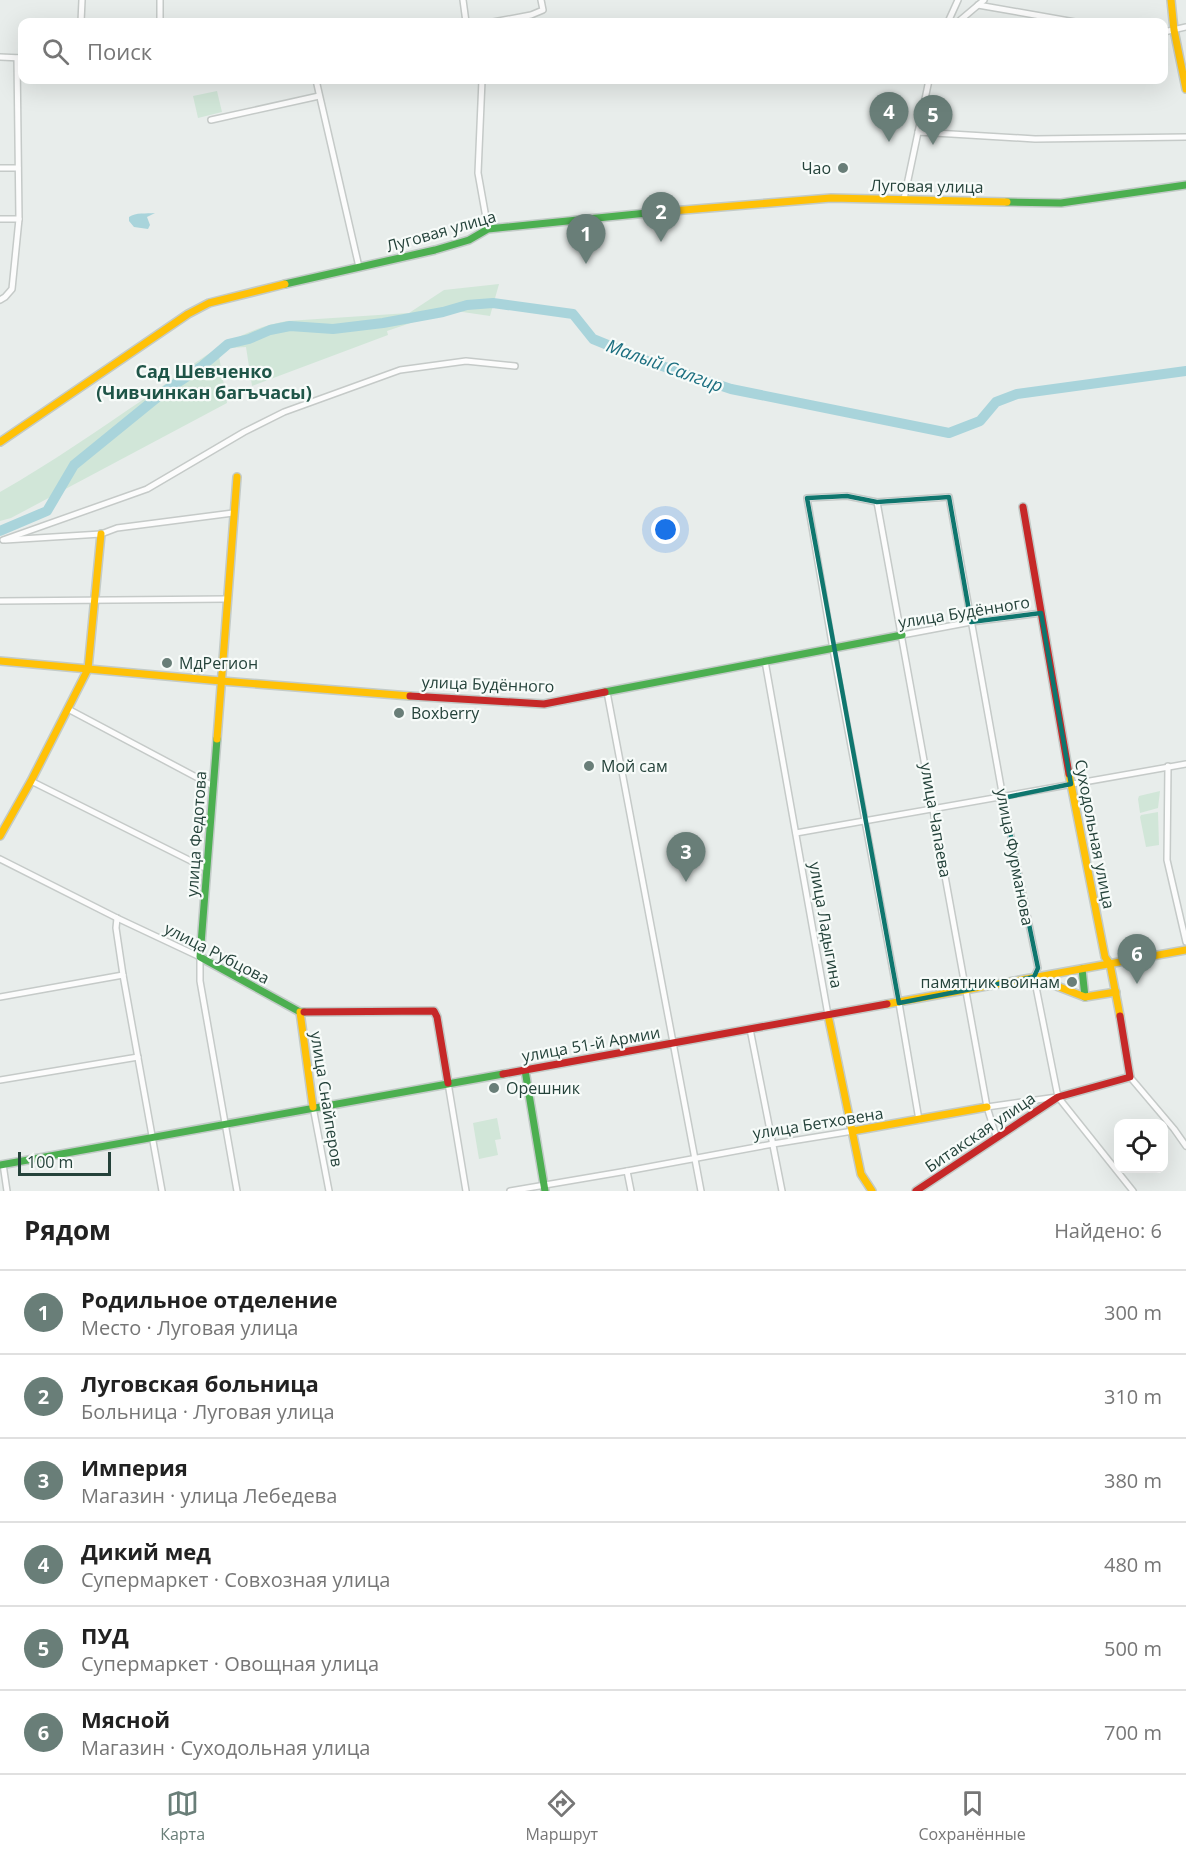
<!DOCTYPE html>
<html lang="ru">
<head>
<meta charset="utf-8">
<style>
  :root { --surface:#fff; --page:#f6f6f6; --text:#222; --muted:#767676; --line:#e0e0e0; --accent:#697e78 }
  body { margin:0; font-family:"Open Sans",sans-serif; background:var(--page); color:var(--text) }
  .controls { position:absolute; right:18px; bottom:18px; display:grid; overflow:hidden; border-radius:12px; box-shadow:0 6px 24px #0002 }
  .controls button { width:54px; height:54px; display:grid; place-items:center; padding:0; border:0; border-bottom:2px solid var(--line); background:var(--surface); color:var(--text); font:30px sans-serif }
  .scale { position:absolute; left:18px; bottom:15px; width:93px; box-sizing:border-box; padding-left:6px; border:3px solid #24423a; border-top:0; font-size:16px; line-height:21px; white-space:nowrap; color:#24423a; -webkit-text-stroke:4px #f7fbf9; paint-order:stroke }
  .you { position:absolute; left:666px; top:530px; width:21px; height:21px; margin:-15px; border:4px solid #fff; border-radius:50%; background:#1a73e8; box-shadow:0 0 0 9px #1a73e833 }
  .badge { display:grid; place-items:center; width:39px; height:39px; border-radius:50%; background:var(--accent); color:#fff; font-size:20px; font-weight:700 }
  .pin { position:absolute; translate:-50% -50px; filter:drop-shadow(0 2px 3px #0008) }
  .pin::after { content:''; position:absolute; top:32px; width:21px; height:18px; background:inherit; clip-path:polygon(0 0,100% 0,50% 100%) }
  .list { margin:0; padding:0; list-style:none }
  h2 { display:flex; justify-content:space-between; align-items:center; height:78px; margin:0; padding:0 24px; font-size:26px }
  h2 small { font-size:20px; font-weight:400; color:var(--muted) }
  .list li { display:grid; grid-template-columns:39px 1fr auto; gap:18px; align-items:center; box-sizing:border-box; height:84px; padding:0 24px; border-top:2px solid var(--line) }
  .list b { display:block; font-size:22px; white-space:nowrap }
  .list p { margin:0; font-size:20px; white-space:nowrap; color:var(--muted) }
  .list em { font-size:20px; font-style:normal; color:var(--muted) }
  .icon { flex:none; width:33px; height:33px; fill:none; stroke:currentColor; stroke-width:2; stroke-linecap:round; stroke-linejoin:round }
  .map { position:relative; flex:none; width:1186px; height:1191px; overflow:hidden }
  .search { position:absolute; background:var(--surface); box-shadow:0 6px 24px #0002; left:18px; right:18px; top:18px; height:66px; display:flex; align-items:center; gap:15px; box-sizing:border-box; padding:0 21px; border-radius:12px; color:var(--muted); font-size:22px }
  .sheet { height:582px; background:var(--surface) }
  nav { display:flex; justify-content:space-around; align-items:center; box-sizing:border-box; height:84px; border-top:2px solid var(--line); background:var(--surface); font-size:16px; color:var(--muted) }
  nav a { display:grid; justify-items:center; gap:3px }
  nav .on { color:var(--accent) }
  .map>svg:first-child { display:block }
</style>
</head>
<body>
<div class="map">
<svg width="1186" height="1191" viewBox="0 0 1186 1191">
  <rect width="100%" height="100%" fill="#e8edeb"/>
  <g fill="#d1e6d8">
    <path d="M217 91 222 112 198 118 193 96Z"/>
    <path d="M499 284 490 316 449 310 387 331 388 335 252 386 246 347 230 348 219 356 227 403 11 518 0 521V492C51 463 98 430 147 397 190 367 233 330 287 321L409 313 444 290Z"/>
    <path d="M1160 791 1158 808 1140 813 1138 799 1139 796Z"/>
    <path d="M1158 812 1159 845 1146 847 1140 817 1141 815Z"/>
    <path d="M497 1118 501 1139 495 1140 498 1155 479 1159 473 1123Z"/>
  </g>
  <path fill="#a9d4db" d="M155 213 147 217 150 225 148 229 134 227 129 221V217C136 212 146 214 155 213Z"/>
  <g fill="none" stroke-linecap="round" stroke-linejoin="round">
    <path stroke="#a9d4db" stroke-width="10" d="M0 531 47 511 74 465 165 391 201 367 228 344 249 339 270 330 290 326 333 329 383 323 443 312 467 305 493 303 573 314 593 339 647 361 731 389 949 433 980 421 996 402 1017 394 1186 371"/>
    <g stroke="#c5cac8" stroke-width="8">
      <g id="street">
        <path d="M463 0 466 22"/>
        <path d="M978 5 1075 22"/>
        <path d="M81 22 82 0"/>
        <path d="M160 22V0"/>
        <path d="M493 22 531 15 543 10 541 0"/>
        <path d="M948 22 958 0"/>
        <path d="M958 22 984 0"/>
        <path d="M1164 32 1186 27"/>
        <path d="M0 57 22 58"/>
        <path d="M316 80 359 267"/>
        <path d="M482 80 478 173 488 229"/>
        <path d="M211 120 319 96"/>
        <path d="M918 132 1035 139 1186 137"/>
        <path d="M0 168H18"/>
        <path d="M904 199 929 80"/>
        <path d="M0 219H19"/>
        <path d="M0 300 5 297 12 289 19 219 17 58"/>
        <path d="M877 502 987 1107 996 1136"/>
        <path d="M3 540 147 489 244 432 284 412 400 370 466 361 515 366"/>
        <path d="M5 540 101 534 117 528 233 513"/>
        <path d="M0 601 227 599"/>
        <path d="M902 635 971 622 1041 613"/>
        <path d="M765 661 828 1015"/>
        <path d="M607 692 701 1191"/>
        <path d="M68 709 213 786"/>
        <path d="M1168 766 1167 860 1186 942"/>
        <path d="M31 781 207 869"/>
        <path d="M796 833 1186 764"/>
        <path d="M0 859 117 918 200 957V981L237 1191"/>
        <path d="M117 918 116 928 123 975 162 1191"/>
        <path d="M0 997 123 975"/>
        <path d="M750 1029 782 1191"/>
        <path d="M1130 1077 1174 1129 1186 1146"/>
        <path d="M0 1080 138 1057"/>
        <path d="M448 1083 466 1191"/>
        <path d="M313 1107 329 1191"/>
        <path d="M987 1107 1057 1097"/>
        <path d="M919 1120 899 1003 834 655 807 498 847 496 877 502 949 497 1003 798 1038 968 1034 977 1058 1097 1133 1191"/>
        <path d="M3 1164 7 1191"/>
        <path d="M627 1171 631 1191"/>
        <path d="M510 1191 627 1171 773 1144 853 1131"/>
      </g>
    </g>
    <g stroke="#c3cbc8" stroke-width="10">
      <g id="fast">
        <path d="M1007 202 1061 203 1186 185"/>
        <path d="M285 284 435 250 469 240 488 229 647 213"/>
        <path d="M605 692 902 635"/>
        <path d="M217 739 200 957 300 1012H304"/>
        <path d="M1082 969 1085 997"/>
        <path d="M525 1070 545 1191"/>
        <path d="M0 1165 503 1074"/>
      </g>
    </g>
    <g stroke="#c3cbc8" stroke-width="10">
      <g id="slow">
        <path d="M1171 0 1174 30 1186 89"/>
        <path d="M647 213 831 198 1007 202"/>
        <path d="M0 442 188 314 209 303 285 284"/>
        <path d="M0 661 221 681 410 696"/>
        <path d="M217 739 237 477"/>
        <path d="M1069 774 1105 957 1110 964 1120 1016"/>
        <path d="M0 836 31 781 88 669 101 534"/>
        <path d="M1036 978 1085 997 1116 992"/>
        <path d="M887 1004 1186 950"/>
        <path d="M300 1012 313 1107"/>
        <path d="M828 1015 861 1174 872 1191"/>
        <path d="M853 1131 987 1107"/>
      </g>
    </g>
    <g stroke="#c3cbc8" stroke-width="10">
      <g id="jam">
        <path d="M1023 507 1069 774"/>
        <path d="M410 696 544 704 605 692"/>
        <path d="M304 1012 434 1011 437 1017 448 1083"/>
        <path d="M503 1074 887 1004"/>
        <path d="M916 1191 1058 1097 1130 1077 1120 1016"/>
      </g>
    </g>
    <use href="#street" stroke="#fcfcfc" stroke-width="5"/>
    <use href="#fast" stroke="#4caf50" stroke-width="7"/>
    <use href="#slow" stroke="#ffc107" stroke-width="7"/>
    <use href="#jam" stroke="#c62828" stroke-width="7"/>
  </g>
  <path fill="none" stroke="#0f766e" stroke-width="4.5" stroke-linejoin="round" d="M847 496 877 502 949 497 971 622 1041 613 1071 784 1003 798 1038 968 1034 977 899 1003 807 498Z"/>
  <g fill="#697e78" stroke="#f7fbf9" stroke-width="2">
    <circle cx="843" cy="168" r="6"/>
    <circle cx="167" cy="663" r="6"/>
    <circle cx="399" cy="713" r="6"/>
    <circle cx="589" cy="766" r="6"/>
    <circle cx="1072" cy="982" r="6"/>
    <circle cx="494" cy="1088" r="6"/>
  </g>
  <g text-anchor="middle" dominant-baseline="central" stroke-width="4.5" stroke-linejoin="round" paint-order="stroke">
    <g font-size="16" fill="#24423a" stroke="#f7fbf9" text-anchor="start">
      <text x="831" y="168" text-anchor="end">Чао</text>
      <text x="179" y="663">МдРегион</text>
      <text x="411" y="713">Boxberry</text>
      <text x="601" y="766">Мой сам</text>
      <text x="1060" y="982" text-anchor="end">памятник воинам</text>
      <text x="506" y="1088">Орешник</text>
    </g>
    <g font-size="16" fill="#24423a" stroke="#f7fbf9">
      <text transform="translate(927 186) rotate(1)">Луговая улица</text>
      <text transform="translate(441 231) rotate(-16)">Луговая улица</text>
      <text transform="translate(964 612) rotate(-9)">улица Будённого</text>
      <text transform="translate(488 684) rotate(2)">улица Будённого</text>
      <text transform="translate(936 820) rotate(80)">улица Чапаева</text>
      <text transform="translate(196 834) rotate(-86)">улица Федотова</text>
      <text transform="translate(1095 834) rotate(79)">Суходольная улица</text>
      <text transform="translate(1015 857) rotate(79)">улица Фурманова</text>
      <text transform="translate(826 925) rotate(80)">улица Ладыгина</text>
      <text transform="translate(217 953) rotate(27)">улица Рубцова</text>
      <text transform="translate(591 1044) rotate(-10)">улица 51-й Армии</text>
      <text transform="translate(327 1099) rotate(81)">улица Снайперов</text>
      <text transform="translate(818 1123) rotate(-9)">улица Бетховена</text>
      <text transform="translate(980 1132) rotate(-34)">Битакская улица</text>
    </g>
    <g font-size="18" font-style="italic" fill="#1c6f80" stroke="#f7fbf9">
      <text transform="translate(665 365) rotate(20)">Малый Салгир</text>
    </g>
    <g font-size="18" font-weight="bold" fill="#1f5548" stroke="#f7fbf9">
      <text x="204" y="371">Сад Шевченко<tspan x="204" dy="21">(Чивчинкан багъчасы)</tspan></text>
    </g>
  </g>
</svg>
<div class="controls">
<button><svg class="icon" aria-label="locate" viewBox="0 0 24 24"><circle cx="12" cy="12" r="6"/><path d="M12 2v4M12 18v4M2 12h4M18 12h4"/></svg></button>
</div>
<div class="scale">100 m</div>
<div class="you"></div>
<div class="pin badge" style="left:586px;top:264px">1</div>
<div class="pin badge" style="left:661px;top:242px">2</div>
<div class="pin badge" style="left:686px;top:882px">3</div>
<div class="pin badge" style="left:889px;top:142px">4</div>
<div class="pin badge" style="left:933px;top:145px">5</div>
<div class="pin badge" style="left:1137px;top:984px">6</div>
<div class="search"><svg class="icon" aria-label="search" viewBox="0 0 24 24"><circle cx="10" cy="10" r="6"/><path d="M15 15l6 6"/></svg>Поиск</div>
</div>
<section class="sheet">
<h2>Рядом<small>Найдено: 6</small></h2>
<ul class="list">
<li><span class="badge">1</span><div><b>Родильное отделение</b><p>Место · Луговая улица</p></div><em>300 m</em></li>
<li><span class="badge">2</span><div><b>Луговская больница</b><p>Больница · Луговая улица</p></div><em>310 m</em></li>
<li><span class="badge">3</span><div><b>Империя</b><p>Магазин · улица Лебедева</p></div><em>380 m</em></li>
<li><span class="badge">4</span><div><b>Дикий мед</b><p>Супермаркет · Совхозная улица</p></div><em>480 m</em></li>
<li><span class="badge">5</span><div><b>ПУД</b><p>Супермаркет · Овощная улица</p></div><em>500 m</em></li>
<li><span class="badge">6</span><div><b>Мясной</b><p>Магазин · Суходольная улица</p></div><em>700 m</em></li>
</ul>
</section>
<nav>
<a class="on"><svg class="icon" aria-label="map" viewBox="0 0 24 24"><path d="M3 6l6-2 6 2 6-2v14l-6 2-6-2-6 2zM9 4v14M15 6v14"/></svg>Карта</a>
<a><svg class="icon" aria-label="directions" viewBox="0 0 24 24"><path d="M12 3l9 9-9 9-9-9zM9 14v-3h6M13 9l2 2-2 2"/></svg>Маршрут</a>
<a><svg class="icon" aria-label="saved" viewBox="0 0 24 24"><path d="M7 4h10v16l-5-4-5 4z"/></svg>Сохранённые</a>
</nav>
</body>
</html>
